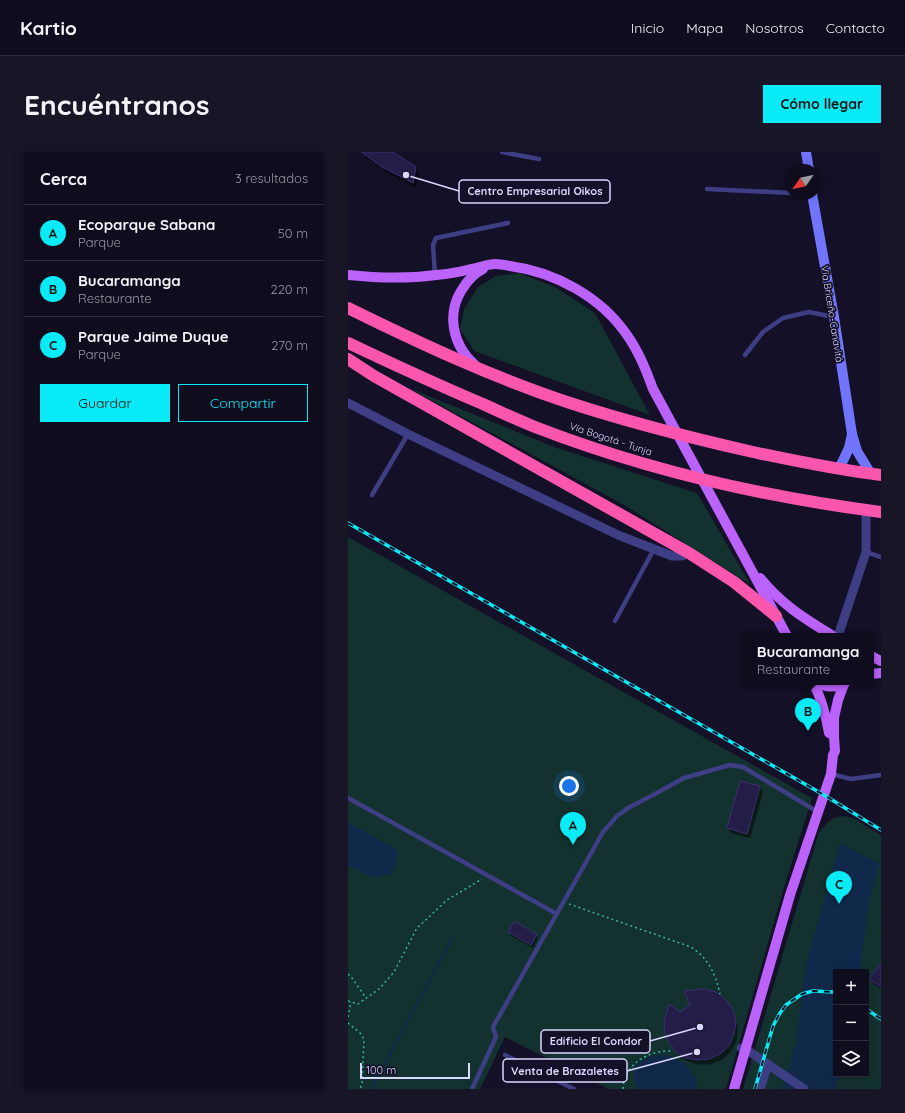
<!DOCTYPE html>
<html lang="es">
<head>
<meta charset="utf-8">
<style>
  :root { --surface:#0e0c1d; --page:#171526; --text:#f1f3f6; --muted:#9b9ba4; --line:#2e2c3b; --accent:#09ecf8 }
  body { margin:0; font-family:Quicksand,sans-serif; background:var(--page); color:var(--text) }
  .controls { position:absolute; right:12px; bottom:12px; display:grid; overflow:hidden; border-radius:0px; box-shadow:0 2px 10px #0003 }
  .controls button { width:36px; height:36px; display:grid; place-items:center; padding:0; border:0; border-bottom:1px solid var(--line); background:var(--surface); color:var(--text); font:20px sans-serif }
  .compass { position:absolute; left:437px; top:12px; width:36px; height:36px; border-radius:50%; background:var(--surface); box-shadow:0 2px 10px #0003; rotate:236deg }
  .scale { position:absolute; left:12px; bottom:10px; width:110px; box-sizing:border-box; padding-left:4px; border:2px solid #dad7fe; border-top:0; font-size:11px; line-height:14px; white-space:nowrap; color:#dad7fe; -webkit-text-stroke:3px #131027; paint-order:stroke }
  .you { position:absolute; left:221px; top:634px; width:14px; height:14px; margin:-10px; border:3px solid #fff; border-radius:50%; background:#1a73e8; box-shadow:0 0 0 6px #1a73e833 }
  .badge { display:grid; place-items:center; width:26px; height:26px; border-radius:50%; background:var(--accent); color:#111; font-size:13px; font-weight:700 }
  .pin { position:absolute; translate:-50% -33px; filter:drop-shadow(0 1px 2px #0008) }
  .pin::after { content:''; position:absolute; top:21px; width:14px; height:12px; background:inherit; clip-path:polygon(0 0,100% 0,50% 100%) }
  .popup { position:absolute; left:394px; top:481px; width:132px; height:52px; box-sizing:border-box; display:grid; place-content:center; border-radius:0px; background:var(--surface); filter:drop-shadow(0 1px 3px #0005); font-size:13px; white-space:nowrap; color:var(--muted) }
  .popup b { font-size:15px; color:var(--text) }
  .popup::after { content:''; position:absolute; left:50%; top:100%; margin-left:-8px; border:8px solid transparent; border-top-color:var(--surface) }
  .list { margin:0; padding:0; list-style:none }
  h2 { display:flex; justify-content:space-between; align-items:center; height:52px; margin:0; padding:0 16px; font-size:17px }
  h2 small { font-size:13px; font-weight:400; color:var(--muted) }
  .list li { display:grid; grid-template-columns:26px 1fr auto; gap:12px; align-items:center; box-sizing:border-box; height:56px; padding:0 16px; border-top:1px solid var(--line) }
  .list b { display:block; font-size:15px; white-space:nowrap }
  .list p { margin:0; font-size:13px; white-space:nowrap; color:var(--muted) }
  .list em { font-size:13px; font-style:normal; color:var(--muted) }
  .actions { display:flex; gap:8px; padding:12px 16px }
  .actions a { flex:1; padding:9px 0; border:1px solid var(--accent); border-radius:0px; text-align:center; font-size:14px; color:var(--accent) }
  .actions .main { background:var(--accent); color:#111 }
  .icon { flex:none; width:22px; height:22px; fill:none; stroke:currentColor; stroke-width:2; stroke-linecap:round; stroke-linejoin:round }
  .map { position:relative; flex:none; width:533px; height:937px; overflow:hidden; border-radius:0px }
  header { display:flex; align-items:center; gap:24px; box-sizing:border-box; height:56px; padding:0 20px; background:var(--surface); border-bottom:1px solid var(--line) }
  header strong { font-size:19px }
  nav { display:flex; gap:22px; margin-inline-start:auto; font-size:14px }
  .intro { display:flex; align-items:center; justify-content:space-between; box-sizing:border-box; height:96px; padding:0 24px }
  h1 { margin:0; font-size:28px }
  .button { padding:10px 18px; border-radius:0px; background:var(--accent); color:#111; font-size:14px; font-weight:700 }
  main { display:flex; gap:24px; padding:0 24px }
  aside { flex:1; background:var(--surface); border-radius:0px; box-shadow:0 2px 10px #0003 }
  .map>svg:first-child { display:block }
</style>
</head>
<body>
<header>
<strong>Kartio</strong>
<nav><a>Inicio</a><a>Mapa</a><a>Nosotros</a><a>Contacto</a></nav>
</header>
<div class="intro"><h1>Encuéntranos</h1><a class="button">Cómo llegar</a></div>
<main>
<aside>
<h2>Cerca<small>3 resultados</small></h2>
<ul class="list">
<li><span class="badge">A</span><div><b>Ecoparque Sabana</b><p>Parque</p></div><em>50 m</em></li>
<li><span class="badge">B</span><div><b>Bucaramanga</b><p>Restaurante</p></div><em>220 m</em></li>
<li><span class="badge">C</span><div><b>Parque Jaime Duque</b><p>Parque</p></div><em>270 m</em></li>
</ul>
<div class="actions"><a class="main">Guardar</a><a>Compartir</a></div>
</aside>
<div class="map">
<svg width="533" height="937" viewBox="0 0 533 937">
  <rect width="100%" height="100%" fill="#131027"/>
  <g fill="#13312e" fill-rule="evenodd">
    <path d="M171 121 207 135 247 161 302 263 126 199 112 177 116 157 130 135 148 124Z"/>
    <path d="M61 236 209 296 349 341 402 432 276 353Z"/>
    <path d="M0 385 464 646 435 739 378 937H261L157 885 132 937H0Z"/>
    <path d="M496 664 506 667 533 683V937H395L471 680C479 670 484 665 496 664ZM488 820H518V922H488Z"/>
  </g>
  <g fill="#10294b">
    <path d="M0 670 49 698V709L43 722 24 725 0 713Z"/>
    <path d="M492 691 531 712 520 755 512 820H488V922H496L488 929V937H434L448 892 458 813Z"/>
    <path d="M310 903H320L337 911 349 928 348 937H290C284 928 284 914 294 908 299 906 305 904 310 903Z"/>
  </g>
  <g fill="#0007">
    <path d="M11 0H43L68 16 71 21 68 36 38 20Z"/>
    <path d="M393 630 412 635 415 640 402 686 383 681 380 676Z"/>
    <path d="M161 780 188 783 190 786 185 796 163 784Z"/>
    <path d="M533 813V837L525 832 523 827Z"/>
    <path d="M384 859 387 864 390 876 389 888 383 899 375 907 364 912 352 913 341 910 332 905 325 896 322 891 332 862Z"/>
  </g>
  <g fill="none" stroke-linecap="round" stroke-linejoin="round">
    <path stroke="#10294b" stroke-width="2" d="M23 937 105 785"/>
  </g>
  <g fill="#231d47" stroke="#3a3072">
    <path d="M13 0H45L68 15 65 31 34 15Z"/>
    <path d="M392 629 412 634 399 682 379 676Z"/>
    <path d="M166 769 189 782 183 793 160 780Z"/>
    <path d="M533 811V835L521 827Z"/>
    <path d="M356 837 368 840 378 848 385 858 388 870 386 882 381 894 372 902 361 907 349 908 338 906 328 900 321 891 317 881 316 870 321 852 332 860 342 853 336 839Z"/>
  </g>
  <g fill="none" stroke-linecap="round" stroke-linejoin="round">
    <g stroke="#33b6a7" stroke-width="1.5" stroke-dasharray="2 3" stroke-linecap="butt">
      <path d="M221 752 343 795C361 807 367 821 372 842"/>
      <path d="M0 822 4 826 18 846"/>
      <path d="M0 849 10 852 31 837 46 820 69 776 99 748 134 727"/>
      <path d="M0 865 3 850"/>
      <path d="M0 871 12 881 16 887 14 932 12 937"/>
      <path d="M275 937C276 912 301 898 323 899"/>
    </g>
    <g stroke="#3d3e84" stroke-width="4.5">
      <path d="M154 0 191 7"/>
      <path d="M359 37 443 41"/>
      <path d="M87 123 85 93 88 86 160 71"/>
      <path d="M397 203 415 180 435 166 461 160 486 165"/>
      <path d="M24 343 60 282"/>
      <path d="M518 400 533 405"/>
      <path d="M267 469 306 397"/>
      <path d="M483 622 503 627 533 623"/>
      <path d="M0 646 209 762"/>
      <path d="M157 903 226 937"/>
      <path d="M124 937 148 885 145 875 255 680 269 664 280 656 305 643 336 626 382 613 395 615 470 660"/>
    </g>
    <g stroke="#3d3e84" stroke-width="9">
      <path d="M0 251 60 282 270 383 324 404H334L341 401"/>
      <path d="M490 484 518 400V358"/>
      <path d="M393 896 402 900 456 937"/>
      <path d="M412 937 420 912"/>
    </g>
    <g stroke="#7175fb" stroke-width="10">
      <path d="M458 0 461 18"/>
      <path d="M464 42 486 165 504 282 509 299 523 322"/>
      <path d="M491 317 501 296 504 282"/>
    </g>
    <g stroke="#ba62fa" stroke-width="10">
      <path d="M0 123C29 126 58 127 88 123 100 122 112 120 123 117 131 116 140 112 147 112 152 112 157 113 162 114 207 120 253 145 279 183 291 200 298 218 305 237L439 484"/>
      <path d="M127 213C104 193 98 161 115 136 120 128 127 121 135 117"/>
      <path d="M412 426C434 453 456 466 485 484"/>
      <path d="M523 504 533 509"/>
      <path d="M523 522 533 521"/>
      <path d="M465 530C473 546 478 563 481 581"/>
      <path d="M468 530C478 536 488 536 498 530"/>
      <path d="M386 937 442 743 483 622 485 603 487 599 486 585V566L490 548 496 532"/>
    </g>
    <g stroke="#fa56ad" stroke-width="12">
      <path d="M0 156C71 191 144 225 219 250 280 270 343 286 405 300 448 309 490 318 533 323"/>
      <path d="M0 191C45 212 89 233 135 252 152 260 170 268 187 275 298 318 416 345 533 360"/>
      <path d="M0 207 26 224 341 401 386 430 428 464"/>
    </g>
    <g stroke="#09ecf8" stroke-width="3.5">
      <g id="rail">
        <path d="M0 371 476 643 533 678"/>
        <path d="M518 857 533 867"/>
        <path d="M407 937 425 874 432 861 438 853 454 842 465 839 485 840 488 842"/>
      </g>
    </g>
    <use href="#rail" stroke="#131027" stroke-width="2" stroke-dasharray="6" stroke-linecap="butt"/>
  </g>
  <g text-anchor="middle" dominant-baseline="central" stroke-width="3.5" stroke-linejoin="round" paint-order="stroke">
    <g font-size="10" fill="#dad7fe" stroke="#131027">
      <text transform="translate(484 162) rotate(81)">Vía Briceño-Canavitá</text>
      <text transform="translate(263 287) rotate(18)">Vía Bogotá - Tunja</text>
    </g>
  </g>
  <path fill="none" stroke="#dad7fe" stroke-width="1.5" d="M58 23L111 39M352 875L302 889M349 900L279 919"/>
  <g fill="#dad7fe" stroke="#131027" stroke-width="1.5">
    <circle cx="58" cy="23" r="4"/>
    <circle cx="352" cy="875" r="4"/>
    <circle cx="349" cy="900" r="4"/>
  </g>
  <g fill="#131027" stroke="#dad7fe" stroke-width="1.5">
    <rect x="111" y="28" width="151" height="23" rx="4"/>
    <rect x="193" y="878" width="109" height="23" rx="4"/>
    <rect x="155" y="907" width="124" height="23" rx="4"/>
  </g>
  <g font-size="11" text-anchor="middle" font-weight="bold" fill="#dad7fe">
    <text x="187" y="43">Centro Empresarial Oikos</text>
    <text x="248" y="893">Edificio El Condor</text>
    <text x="217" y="923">Venta de Brazaletes</text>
  </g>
</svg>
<div class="controls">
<button>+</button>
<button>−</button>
<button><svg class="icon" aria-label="layers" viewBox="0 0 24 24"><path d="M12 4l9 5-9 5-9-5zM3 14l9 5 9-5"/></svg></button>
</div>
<svg class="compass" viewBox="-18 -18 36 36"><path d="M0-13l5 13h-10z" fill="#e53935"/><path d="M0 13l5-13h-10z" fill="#9b9ba4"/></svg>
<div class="scale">100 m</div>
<div class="you"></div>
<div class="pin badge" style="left:225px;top:693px">A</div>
<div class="pin badge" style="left:460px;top:579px">B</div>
<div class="popup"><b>Bucaramanga</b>Restaurante</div>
<div class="pin badge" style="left:491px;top:752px">C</div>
</div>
</main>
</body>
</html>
